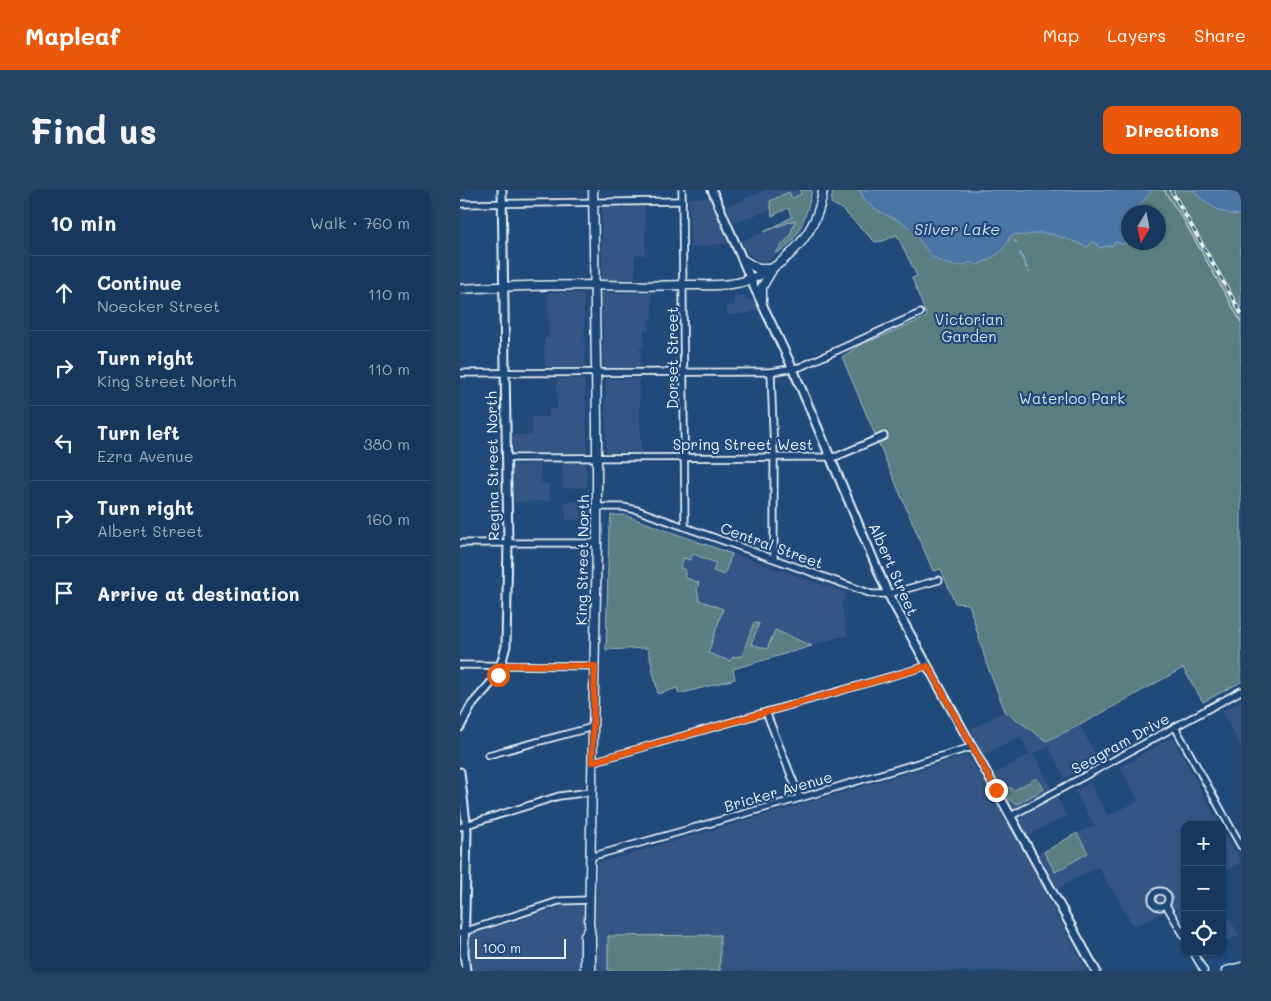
<!DOCTYPE html>
<html lang="en">
<head>
<meta charset="utf-8">
<style>
  :root { --surface:#17385c; --page:#244365; --text:#f1f3f6; --muted:#9eacbb; --line:#365272; --accent:#ea580c }
  body { margin:0; font-family:Mali,sans-serif; background:var(--page); color:var(--text) }
  .controls { position:absolute; right:15px; bottom:15px; display:grid; overflow:hidden; border-radius:10px; box-shadow:0 1px 4px #0004 }
  .controls button { width:45px; height:45px; display:grid; place-items:center; padding:0; border:0; border-bottom:1px solid var(--line); background:var(--surface); color:var(--text); font:25px sans-serif }
  .compass { position:absolute; left:661px; top:15px; width:45px; height:45px; border-radius:50%; background:var(--surface); box-shadow:0 1px 4px #0004; rotate:190deg }
  .scale { position:absolute; left:15px; bottom:12px; width:91px; box-sizing:border-box; padding-left:5px; border:2px solid #e8f1f8; border-top:0; font-size:14px; line-height:18px; white-space:nowrap; color:#e8f1f8; -webkit-text-stroke:4px #1f4a7a; paint-order:stroke }
  .stop { position:absolute; width:15px; height:15px; margin:-11px; border:4px solid #ea580c; border-radius:50%; background:#fff }
  .stop.end { background:#ea580c; border-color:#fff; box-shadow:0 1px 5px #0008 }
  .list { margin:0; padding:0; list-style:none }
  h2 { display:flex; justify-content:space-between; align-items:center; height:65px; margin:0; padding:0 20px; font-size:21px }
  h2 small { font-size:16px; font-weight:400; color:var(--muted) }
  .list li { display:grid; grid-template-columns:32px 1fr auto; gap:15px; align-items:center; box-sizing:border-box; height:75px; padding:0 20px; border-top:1px solid var(--line) }
  .list b { display:block; font-size:19px; white-space:nowrap }
  .list p { margin:0; font-size:16px; white-space:nowrap; color:var(--muted) }
  .list em { font-size:16px; font-style:normal; color:var(--muted) }
  .icon { flex:none; width:28px; height:28px; fill:none; stroke:currentColor; stroke-width:2; stroke-linecap:round; stroke-linejoin:round }
  .map { position:relative; flex:none; width:781px; height:781px; overflow:hidden; border-radius:10px }
  header { display:flex; align-items:center; gap:30px; box-sizing:border-box; height:70px; padding:0 25px; background:var(--accent); color:#fff }
  header strong { font-size:24px }
  nav { display:flex; gap:28px; margin-inline-start:auto; font-size:18px }
  .intro { display:flex; align-items:center; justify-content:space-between; box-sizing:border-box; height:120px; padding:0 30px }
  h1 { margin:0; font-size:35px }
  .button { padding:12px 22px; border-radius:10px; background:var(--accent); color:#fff; font-size:18px; font-weight:700 }
  main { display:flex; gap:30px; padding:0 30px }
  aside { flex:1; background:var(--surface); border-radius:10px; box-shadow:0 1px 4px #0004 }
  .map>svg:first-child { display:block }
</style>
</head>
<body>
<header>
<strong>Mapleaf</strong>
<nav><a>Map</a><a>Layers</a><a>Share</a></nav>
</header>
<div class="intro"><h1>Find us</h1><a class="button">Directions</a></div>
<main>
<aside>
<h2>10 min<small>Walk · 760 m</small></h2>
<ul class="list">
<li><svg class="icon" aria-label="ahead" viewBox="0 0 24 24"><path d="M12 20V5M6 11l6-6 6 6"/></svg><div><b>Continue</b><p>Noecker Street</p></div><em>110 m</em></li>
<li><svg class="icon" aria-label="right" viewBox="0 0 24 24"><path d="M7 20v-9h11M14 6l5 5-5 5"/></svg><div><b>Turn right</b><p>King Street North</p></div><em>110 m</em></li>
<li><svg class="icon" aria-label="left" viewBox="0 0 24 24"><path d="M17 20v-9H6M10 6l-5 5 5 5"/></svg><div><b>Turn left</b><p>Ezra Avenue</p></div><em>380 m</em></li>
<li><svg class="icon" aria-label="right" viewBox="0 0 24 24"><path d="M7 20v-9h11M14 6l5 5-5 5"/></svg><div><b>Turn right</b><p>Albert Street</p></div><em>160 m</em></li>
<li><svg class="icon" aria-label="arrive" viewBox="0 0 24 24"><path d="M6 21V4h12l-3 4 3 4H6"/></svg><div><b>Arrive at destination</b></div></li>
</ul>
</aside>
<div class="map">
<svg width="781" height="781" viewBox="0 0 781 781">
  <rect width="100%" height="100%" fill="#1f4a7a"/>
  <filter id="ink" filterUnits="userSpaceOnUse"><feTurbulence type="fractalNoise" baseFrequency=".02" numOctaves="2"/><feDisplacementMap in="SourceGraphic" scale="10" xChannelSelector="R" yChannelSelector="G"/><feConvolveMatrix kernelMatrix="1 2 1 2 8 2 1 2 1" color-interpolation-filters="sRGB"/></filter>
  <g filter="url(#ink)">
    <g fill="#355784">
      <path d="M305 0H354L274 34 267 16Z"/>
      <path d="M229 8H250L269 53 230 58Z"/>
      <path d="M142 16H185V65H175V89H142Z"/>
      <path d="M345 27 335 44 322 60 308 71 301 72 288 64 281 51Z"/>
      <path d="M88 103H122L124 106 125 177H85L84 148H89Z"/>
      <path d="M142 103H192V129H188L189 140H184V158H180L181 177H143Z"/>
      <path d="M274 107H285L294 112 297 120 286 124 267 125V116H274Z"/>
      <path d="M97 189H125L127 262 53 263 52 245H72V227H89V219H97Z"/>
      <path d="M146 189H179L181 262H146Z"/>
      <path d="M102 273H126L127 297 103 298Z"/>
      <path d="M80 274 81 293 89 294V311L54 312 53 275Z"/>
      <path d="M127 311 128 329 106 330 105 312Z"/>
      <path d="M151 325H164L386 403 382 415 387 445 273 479 275 489 219 504 217 498 198 504 188 458 146 460 149 337H150Z"/>
      <path d="M527 475 711 484 620 535 638 570 605 588 588 556 573 564 607 626 557 651 567 669 634 635 615 601 630 593 648 626 678 611 660 577 712 547 760 635H725V735L715 717 674 736 638 677 586 705 627 781H0V748L137 706 138 673 358 610 508 565 522 591 570 564 560 546 523 565 509 540 545 521Z"/>
      <path d="M781 511V558L762 521Z"/>
      <path d="M762 639 781 672 762 683Z"/>
      <path d="M762 716 779 745 762 753Z"/>
    </g>
    <g fill="#5c7d81" stroke="#a2b7bc" fill-rule="evenodd">
      <path d="M340 0H352C348 21 337 58 315 63L330 46 335 30 304 42 332 27 328 18 312 26 310 11 329 2 332 8 341 4Z"/>
      <path d="M373 0H781V492L743 512 723 478 620 535 586 551 545 521 527 475 509 414 495 413 481 379 473 381 382 167 398 156 467 127 452 88 457 86 437 45 423 51 415 52 382 19 371 13ZM668 22H698V52H668Z"/>
      <path d="M151 325H164L272 364 264 385 253 381 256 373 233 364 230 370 224 368 220 378 226 380 224 387 239 393 237 398 239 410 263 419 248 463 270 471 273 467 282 466 294 432 299 434 291 454 307 459 315 440 352 456 273 479 275 489 219 504 217 498 198 504 188 458 146 460 149 337H150Z"/>
      <path d="M577 588 584 599 559 613C551 616 548 606 544 600L550 597 553 601Z"/>
      <path d="M617 643 628 663 595 682 584 662Z"/>
      <path d="M260 745V781H148V746Z"/>
    </g>
    <g fill="#4876a4" stroke="#88a7c6">
      <path d="M400 0H693L682 12 674 22H668C668 32 664 43 667 52L662 54 655 52 653 55 639 58 635 52 631 53 628 57C614 52 598 44 583 43 573 42 565 48 556 44L550 47C546 61 530 71 516 75L511 72C501 78 489 76 478 70 465 63 459 46 447 36 431 24 407 22 400 0Z"/>
      <path d="M733 0H775L777 5H781V25C761 25 746 14 733 0Z"/>
    </g>
    <g fill="none" stroke-linecap="round" stroke-linejoin="round">
      <g stroke="#88a7c6" stroke-width="2">
        <path d="M555 51 556 52"/>
        <path d="M560 63 567 78"/>
        <path d="M569 81V82"/>
      </g>
      <g stroke="#e8f1f8" stroke-width="9">
        <g id="minor">
          <path d="M222 0 225 337"/>
          <path d="M0 14 222 11"/>
          <path d="M311 182 314 266V368"/>
          <path d="M0 183 311 182 340 177 460 123"/>
          <path d="M46 268 371 267 378 266 424 246"/>
          <path d="M137 317H163L177 320 412 404H428L479 390"/>
          <path d="M0 353H137"/>
          <path d="M0 475 135 476"/>
          <path d="M306 522 340 608"/>
          <path d="M715 537 781 656"/>
          <path d="M28 565 133 537"/>
          <path d="M132 572 467 476"/>
          <path d="M551 626 781 501"/>
          <path d="M0 637 99 606 131 602"/>
          <path d="M130 667 340 608 512 557"/>
          <circle cx="700" cy="709" r="8"/>
          <path d="M706 715 725 747"/>
          <path d="M0 743 99 711 129 710"/>
          <path d="M733 762 744 781"/>
        </g>
      </g>
      <g stroke="#e8f1f8" stroke-width="11">
        <g id="tertiary">
          <path d="M252 0 295 99 333 179 428 404 636 781"/>
          <path d="M0 537 11 516 38 485 46 456 48 353 42 0"/>
          <path d="M0 582 7 641 4 763 6 781"/>
        </g>
      </g>
      <g stroke="#e8f1f8" stroke-width="11">
        <g id="secondary">
          <path d="M283 70 298 79H308"/>
          <path d="M0 99C47 96 94 95 141 95 170 96 200 96 229 95 250 95 273 97 293 88 330 73 358 40 363 0"/>
          <path d="M302 111V97L312 80"/>
          <path d="M125 781V746L129 740"/>
          <path d="M131 781V747L129 734 137 353V234L133 0"/>
          <path d="M766 781 781 777"/>
        </g>
      </g>
      <use href="#minor" stroke="#1f4a7a" stroke-width="5.5"/>
      <use href="#tertiary" stroke="#1f4a7a" stroke-width="7"/>
      <use href="#secondary" stroke="#1f4a7a" stroke-width="8"/>
      <path stroke="#e8f1f8" stroke-width="1" d="M704 0 723 29 781 132"/>
      <g stroke="#e8f1f8" stroke-width="4">
        <path id="rail" d="M711 0 781 123"/>
      </g>
      <use href="#rail" stroke="#1f4a7a" stroke-width="2" stroke-dasharray="5.5" stroke-linecap="butt"/>
    </g>
  </g>
  <g fill="none" stroke-linecap="round" stroke-linejoin="round" filter="url(#ink)">
    <path stroke="#ea580c" stroke-width="6" d="M38 485 41 475 135 476 132 572 468 476 536 600"/>
  </g>
  <g text-anchor="middle" dominant-baseline="central" stroke-width="4.5" stroke-linejoin="round" paint-order="stroke">
    <g font-size="15" fill="#d3e0e6" stroke="#1f4a7a">
      <text x="509" y="129">Victorian<tspan x="509" dy="17">Garden</tspan></text>
      <text x="612" y="208">Waterloo Park</text>
    </g>
    <g font-size="15" fill="#e8f1f8" stroke="#1f4a7a">
      <text transform="translate(212 168) rotate(-90)">Dorset Street</text>
      <text x="283" y="254">Spring Street West</text>
      <text transform="translate(32 276) rotate(-91)">Regina Street North</text>
      <text transform="translate(312 355) rotate(20)">Central Street</text>
      <text transform="translate(122 370) rotate(-89)">King Street North</text>
      <text transform="translate(434 379) rotate(66)">Albert Street</text>
      <text transform="translate(660 553) rotate(-29)">Seagram Drive</text>
      <text transform="translate(318 601) rotate(-16)">Bricker Avenue</text>
    </g>
    <g font-size="16" font-style="italic" fill="#d0dfeb" stroke="#1f4a7a">
      <text x="497" y="38">Silver Lake</text>
    </g>
  </g>
</svg>
<div class="controls">
<button>+</button>
<button>−</button>
<button><svg class="icon" aria-label="locate" viewBox="0 0 24 24"><circle cx="12" cy="12" r="6"/><path d="M12 2v4M12 18v4M2 12h4M18 12h4"/></svg></button>
</div>
<svg class="compass" viewBox="-18 -18 36 36"><path d="M0-13l5 13h-10z" fill="#e53935"/><path d="M0 13l5-13h-10z" fill="#9eacbb"/></svg>
<div class="scale">100 m</div>
<div class="stop" style="left:38px;top:485px"></div>
<div class="stop end" style="left:536px;top:600px"></div>
</div>
</main>
</body>
</html>
